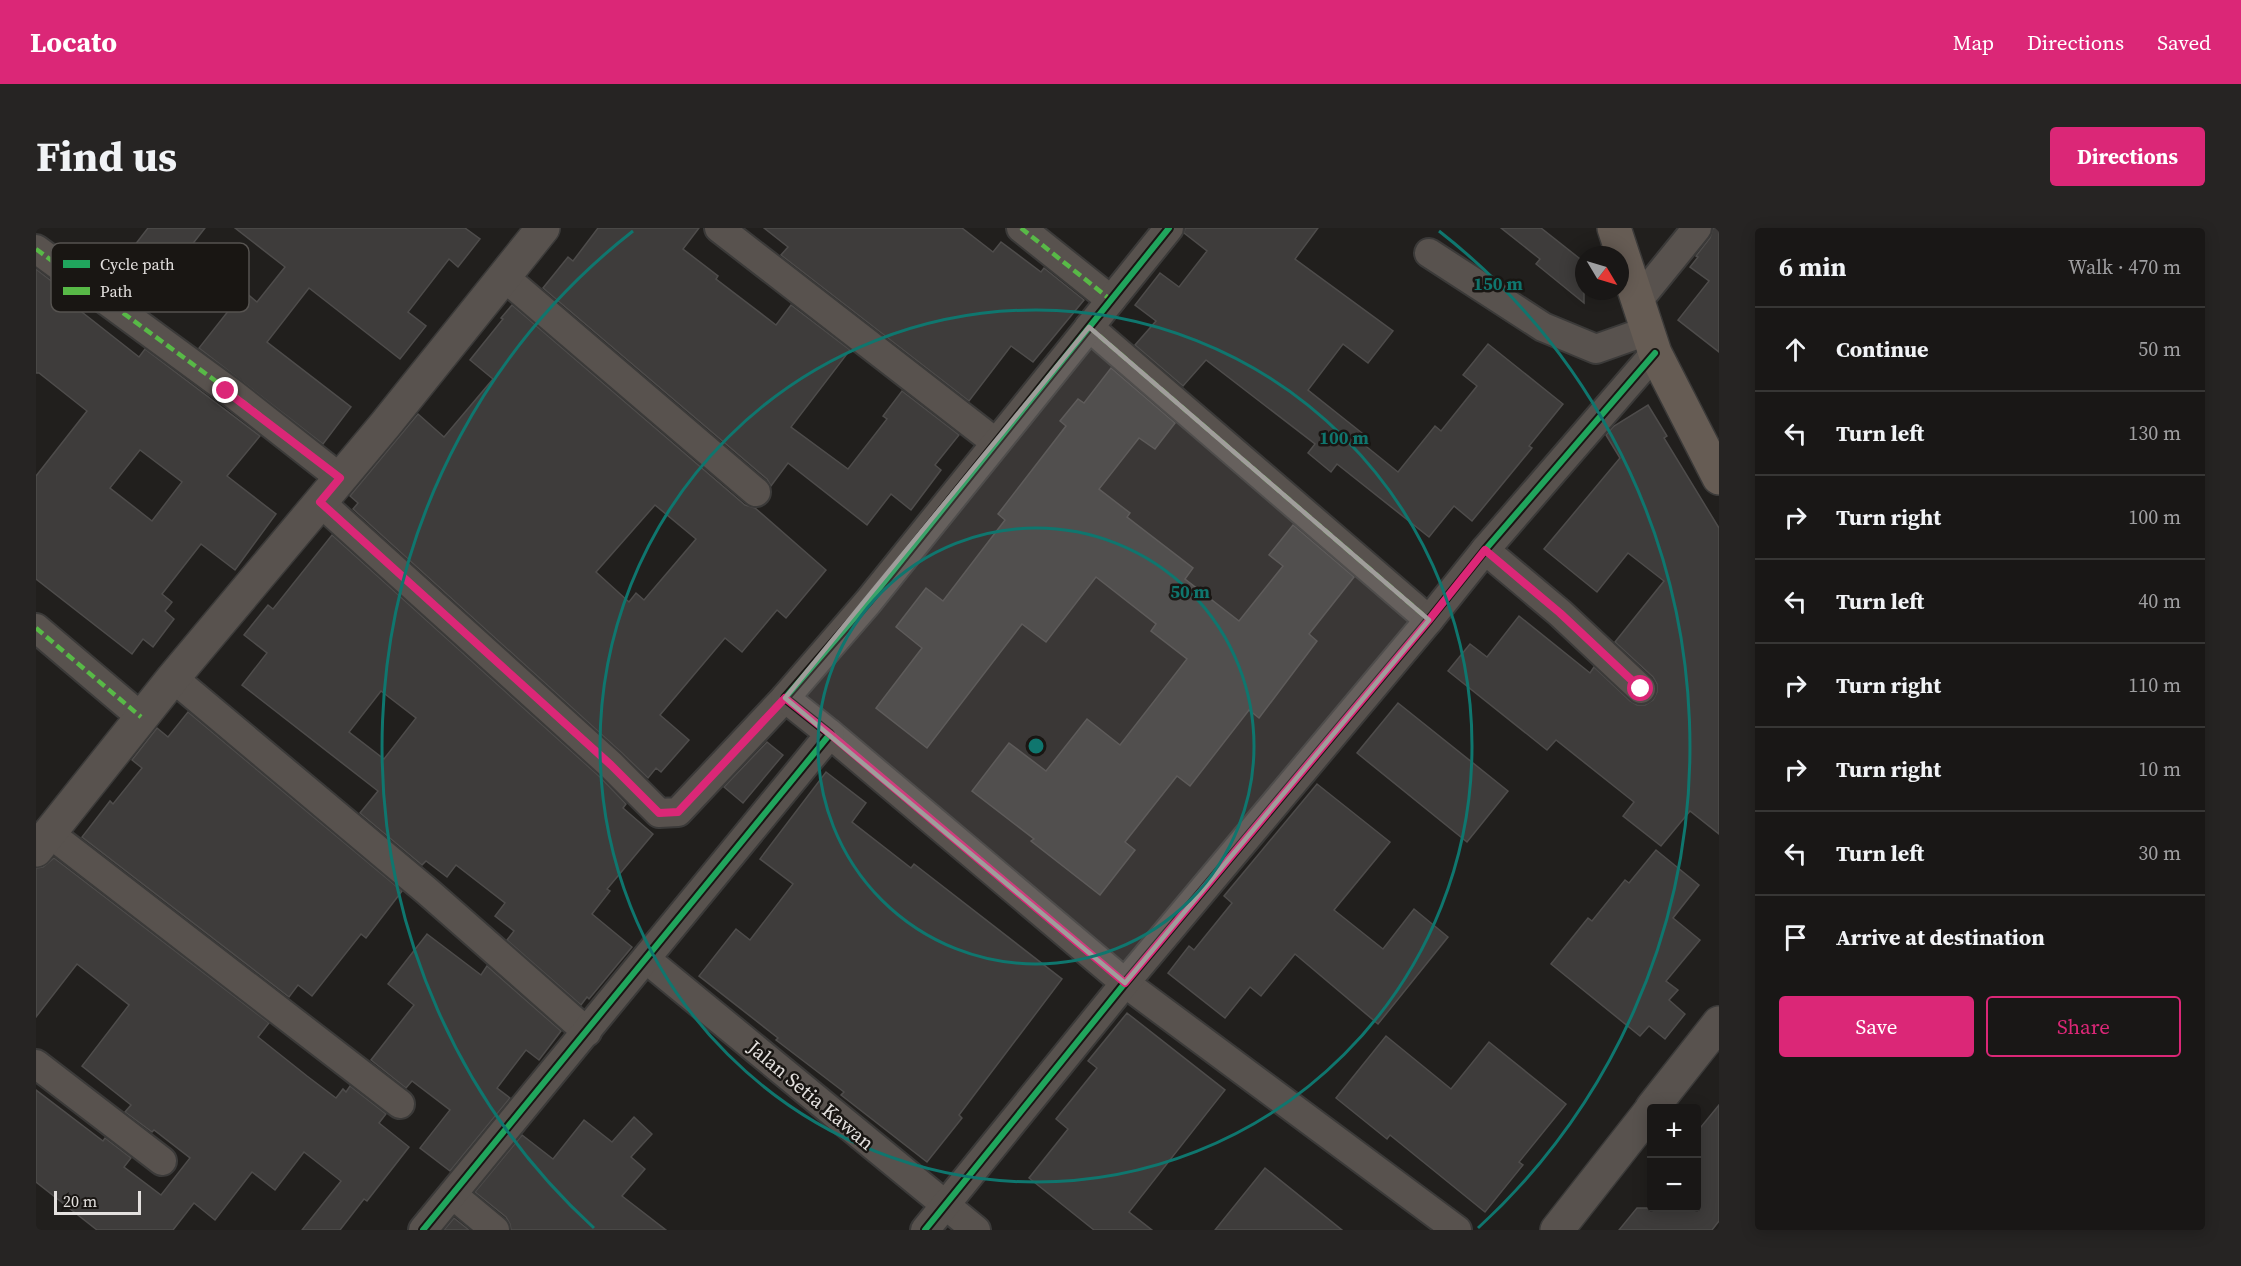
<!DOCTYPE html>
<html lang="en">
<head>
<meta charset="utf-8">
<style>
  :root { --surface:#191716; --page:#262423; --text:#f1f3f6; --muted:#9f9fa1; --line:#373635; --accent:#db2777 }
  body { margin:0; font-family:"Source Serif 4",serif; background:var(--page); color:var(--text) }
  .controls { position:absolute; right:18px; bottom:18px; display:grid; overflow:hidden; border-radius:6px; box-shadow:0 3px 15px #0003 }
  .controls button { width:54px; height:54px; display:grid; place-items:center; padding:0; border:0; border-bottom:2px solid var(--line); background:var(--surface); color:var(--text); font:30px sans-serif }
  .compass { position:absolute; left:1539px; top:18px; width:54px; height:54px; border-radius:50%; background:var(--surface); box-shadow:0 3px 15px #0003; rotate:128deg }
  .scale { position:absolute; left:18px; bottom:15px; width:87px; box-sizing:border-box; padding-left:6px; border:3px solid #e4e1df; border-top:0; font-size:16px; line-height:21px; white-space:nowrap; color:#e4e1df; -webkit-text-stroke:4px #191613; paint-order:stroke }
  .stop { position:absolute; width:18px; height:18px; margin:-14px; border:4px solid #db2777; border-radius:50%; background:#fff }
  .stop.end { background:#db2777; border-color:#fff; box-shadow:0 2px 6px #0008 }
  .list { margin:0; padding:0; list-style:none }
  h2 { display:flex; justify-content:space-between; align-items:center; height:78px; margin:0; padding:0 24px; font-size:26px }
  h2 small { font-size:20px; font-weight:400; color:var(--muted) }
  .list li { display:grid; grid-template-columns:39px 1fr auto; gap:18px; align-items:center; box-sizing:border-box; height:84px; padding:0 24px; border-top:2px solid var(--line) }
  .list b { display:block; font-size:22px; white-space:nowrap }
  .list em { font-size:20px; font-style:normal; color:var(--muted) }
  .actions { display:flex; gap:12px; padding:18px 24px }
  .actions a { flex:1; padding:14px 0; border:2px solid var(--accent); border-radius:6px; text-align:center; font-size:21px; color:var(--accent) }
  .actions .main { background:var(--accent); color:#fff }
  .icon { flex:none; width:33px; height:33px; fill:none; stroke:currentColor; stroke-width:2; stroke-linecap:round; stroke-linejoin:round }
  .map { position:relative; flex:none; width:1683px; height:1002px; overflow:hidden; border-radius:6px }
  header { display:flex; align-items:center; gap:36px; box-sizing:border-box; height:84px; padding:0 30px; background:var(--accent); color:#fff }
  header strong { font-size:28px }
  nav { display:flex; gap:33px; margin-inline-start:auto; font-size:21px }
  .intro { display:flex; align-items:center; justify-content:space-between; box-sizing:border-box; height:144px; padding:0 36px }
  h1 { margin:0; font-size:42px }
  .button { padding:15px 27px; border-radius:6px; background:var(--accent); color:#fff; font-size:21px; font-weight:700 }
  main { display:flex; gap:36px; padding:0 36px }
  aside { flex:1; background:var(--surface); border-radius:6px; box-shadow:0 3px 15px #0003 }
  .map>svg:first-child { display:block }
</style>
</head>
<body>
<header>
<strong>Locato</strong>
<nav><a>Map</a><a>Directions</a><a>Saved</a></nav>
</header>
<div class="intro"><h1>Find us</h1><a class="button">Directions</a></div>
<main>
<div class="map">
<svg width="1683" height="1002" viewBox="0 0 1683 1002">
  <rect width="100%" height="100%" fill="#211f1d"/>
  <g fill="#3e3c3b" stroke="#4e4c4b" stroke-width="1.5" fill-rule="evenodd">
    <path d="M112 0H169L127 54 91 27Z"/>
    <path d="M199 0H429L444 11 422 39 413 31 372 84 390 98 364 131 273 60 231 114 315 179 287 216 163 120 208 63 221 74 249 39Z"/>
    <path d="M562 0H663L647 21 682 48 680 51 740 97 755 77 814 122 755 199 812 241 851 191 847 188 866 163 923 207 899 237 905 242 875 282 855 266 831 297 752 235 735 258 731 251 507 60 532 29 537 33Z"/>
    <path d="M728 0H926L957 24 965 14 1005 44 1008 40 1048 72 997 134 975 118 933 173 745 27 752 19Z"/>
    <path d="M1149 0H1282L1259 31 1357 103 1332 135 1307 116 1272 162 1326 205 1321 211 1362 244 1399 198 1405 203 1441 158 1427 147 1452 116 1527 176 1493 218 1496 220 1436 293 1418 278 1393 309 1301 236 1295 244 1272 225 1279 216 1170 132 1147 158 1099 117 1120 93 1099 77 1124 45 1143 59 1171 23 1148 5Z"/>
    <path d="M1465 0H1505L1548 34V75L1500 36 1504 31Z"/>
    <path d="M1677 0H1683V124L1642 92 1673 53 1654 39 1662 29 1660 28 1674 10Z"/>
    <path d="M0 41 27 62 23 66 103 129 109 121 224 208 191 248 240 286 199 342 165 316 126 366 136 374 129 383 138 391 117 419 107 411 96 426 0 351V248L51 183 3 145H0ZM104 222 146 254 116 293 74 260Z"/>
    <path d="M476 77 709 277 719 280 790 342 750 390 741 382 706 424 689 410 624 487 653 512 625 544 620 540 612 550 586 525 317 281 322 275 314 268 382 186 408 209 457 151 434 132 467 91 465 90ZM619 277 660 311 608 372 600 365 593 374 560 344Z"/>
    <path d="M1075 140 1139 195 1119 221 1103 210 1063 261 1094 285 1091 289 1157 340 1149 351 1203 393 1247 338 1233 327 1257 297 1318 349 1273 406 1281 413 1223 490 1213 482 1154 558 1141 548 1089 614 1099 622 1064 667 995 613 998 611 936 563 973 515 1010 543 1051 491 1084 517 1151 431 1115 403 1120 396 1060 349 1010 414 986 396 891 520 840 480 886 420 860 399 890 360 907 373 969 292 962 286 1030 198 1024 193 1042 171 1048 175Z"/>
    <path d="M1612 177 1631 208 1628 210 1683 300V606L1654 583 1625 618 1587 588 1598 574 1520 512 1511 522 1412 443 1434 416 1451 429 1483 388 1554 445 1558 439 1594 473 1601 477H1609L1617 472 1621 464V456L1617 449 1579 414 1628 353 1592 325 1561 364 1508 321 1584 230 1570 207 1578 198Z"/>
    <path d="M296 307 564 549 590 576 587 580 617 606 571 661 574 663 556 686 596 719 553 771 551 769 545 777 471 712 478 703 459 688 469 675 420 637 411 649 390 633 386 637 324 585 342 563 206 457 231 425 208 407 232 377 237 381ZM345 463 380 490 348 531 313 504Z"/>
    <path d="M1362 475 1472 563 1431 614 1321 525Z"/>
    <path d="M152 484 366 663 330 710 325 706 276 768 262 757 253 769 46 609 74 573 77 576 106 540 96 532 121 500 132 509Z"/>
    <path d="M731 514 747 527 707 575 688 559Z"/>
    <path d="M790 544 830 575 816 594 875 640 878 636 1026 751 923 887 926 890 891 934 805 867 808 864 740 812 742 810 663 748 700 701 714 712 757 656 724 631Z"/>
    <path d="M1281 556 1354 614 1298 682 1347 721 1378 681 1412 709 1342 796 1259 726 1225 768 1214 759 1189 790 1132 745 1153 718 1158 722 1196 675 1188 668Z"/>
    <path d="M1620 622 1663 657 1637 690 1664 712 1630 753 1642 762 1633 772 1649 786 1629 811 1613 798 1604 808 1515 736 1552 690 1556 693 1589 652 1593 655Z"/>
    <path d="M18 630 233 795 222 809 271 848 300 870 307 861 310 864 314 858 350 886 343 895 373 919 331 973 328 971 304 1002H266L305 953 268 924 239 962 216 944 179 992 158 975 137 1002H61L0 954V862L67 913 69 910 95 930 88 939 125 967 154 930 118 902 116 904 89 884 95 877 46 838 93 777 41 736 0 789V640L7 639Z"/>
    <path d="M391 706 445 747 451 738 525 803 503 832 490 822 461 860 474 870 414 943 384 920 414 882 376 853 370 860 335 832 378 777 352 756Z"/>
    <path d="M1091 785 1189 862 1093 984 1116 1002H1058L993 950 1032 901 1020 891 1061 840 1052 833Z"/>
    <path d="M1350 808 1415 861 1453 814 1530 876 1483 934 1487 937 1449 984 1354 907 1351 911 1300 870Z"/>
    <path d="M1683 877V993L1676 1002H1583L1601 980H1660V905Z"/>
    <path d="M598 889 616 906 595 929 609 941 586 968 630 1002H475L474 996 470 989 439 964 486 907 517 931 548 892 576 914Z"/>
    <path d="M1229 940 1306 1002H1179Z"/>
    <path d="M418 990 433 1002H408Z"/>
  </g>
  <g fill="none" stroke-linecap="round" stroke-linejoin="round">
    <g stroke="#3b3a39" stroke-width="32">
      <g id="minor">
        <path d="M683 0 959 214"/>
        <path d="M985 0 1075 72"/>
        <path d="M0 21 196 165 304 250"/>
        <path d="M1393 25 1507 99 1560 121 1611 103"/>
        <path d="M467 48 720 264"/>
        <path d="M1601 74 1661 0"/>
        <path d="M1053 99 1393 392"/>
        <path d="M284 274 575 537 623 585 642 584 749 470"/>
        <path d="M1449 322 1524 385 1605 461"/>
        <path d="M0 400 105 489"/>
        <path d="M137 450 391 663 551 804"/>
        <path d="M794 506 1089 755 1421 1002"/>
        <path d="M13 605 364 876"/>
        <path d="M610 731 940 1002"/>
        <path d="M0 836 126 933"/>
        <path d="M417 967 459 1002"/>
        <path d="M387 1002 794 506 749 470 832 374 1133 0"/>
        <path d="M889 1002 1089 755 1393 392 1449 322 1619 125"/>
      </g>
    </g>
    <g stroke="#3b3a39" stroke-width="36">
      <g id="tertiary">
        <path d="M0 622 137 450 349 197 507 0"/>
        <path d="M1616 880 1683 795"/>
        <path d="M1521 1002 1616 881"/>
      </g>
    </g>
    <g stroke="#3b3a39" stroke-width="36">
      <path id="primary" d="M1578 0 1619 125 1683 250"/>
    </g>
    <use href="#minor" stroke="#58524e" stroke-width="28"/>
    <use href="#tertiary" stroke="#58524e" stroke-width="33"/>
    <use href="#primary" stroke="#665c54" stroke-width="33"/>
    <g stroke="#58b947" stroke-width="4.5" stroke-dasharray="9 4.5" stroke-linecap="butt">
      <path d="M985 0 1075 72"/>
      <path d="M0 21 196 165 304 250"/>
      <path d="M1053 99 1393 392"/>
      <path d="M1449 322 1524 385 1605 461"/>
      <path d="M0 400 105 489"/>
    </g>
    <g stroke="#191613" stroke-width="10">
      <g id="cycleway">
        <path d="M387 1002 794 506 749 470 832 374 1133 0"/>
        <path d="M889 1002 1089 755 1393 392 1449 322 1619 125"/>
      </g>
    </g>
    <use href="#cycleway" stroke="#20a55d" stroke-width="6"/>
  </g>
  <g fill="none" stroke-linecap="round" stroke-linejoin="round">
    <path stroke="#db2777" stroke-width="8" d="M190 163 304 250 284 274 575 537 623 585 642 584 749 470 794 506 1089 755 1393 392 1449 322 1524 385 1605 461"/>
  </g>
  <path fill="#a09d9b" fill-opacity="0.2" stroke="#a09d9b" stroke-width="4.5" stroke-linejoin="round" d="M1053 99 1393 392 1089 755 749 470Z"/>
  <g fill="none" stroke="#0f766e" stroke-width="3">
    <circle cx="1000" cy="518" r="218"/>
    <circle cx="1000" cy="518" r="436"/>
    <path d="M558 1000A654 654 0 0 1 597 3M1403 3A654 654 0 0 1 1442 1000"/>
  </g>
  <g text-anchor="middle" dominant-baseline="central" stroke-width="5" stroke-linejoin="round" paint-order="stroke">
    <g font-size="20" fill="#e4e1df" stroke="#191613">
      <text transform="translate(775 867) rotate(40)">Jalan Setia Kawan</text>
    </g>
  </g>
  <rect x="15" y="15" width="198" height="69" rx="9" fill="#191613" stroke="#565350" stroke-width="1.5"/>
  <rect x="27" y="32" width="27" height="8" fill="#20a55d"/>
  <rect x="27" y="59" width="27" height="8" fill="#58b947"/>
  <g font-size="16" fill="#e4e1df">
    <text x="64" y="42">Cycle path</text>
    <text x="64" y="69">Path</text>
  </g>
  <circle cx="1000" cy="518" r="9" fill="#0f766e" stroke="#191613" stroke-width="3"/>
  <g font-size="18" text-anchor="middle" font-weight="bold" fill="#0f766e" stroke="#191613" stroke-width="5" stroke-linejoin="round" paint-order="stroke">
    <text x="1462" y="62">150 m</text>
    <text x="1308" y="216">100 m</text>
    <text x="1154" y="370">50 m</text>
  </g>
</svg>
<div class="controls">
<button>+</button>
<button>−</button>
</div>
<svg class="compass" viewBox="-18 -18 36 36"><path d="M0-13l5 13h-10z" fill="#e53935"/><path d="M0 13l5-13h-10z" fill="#9f9fa1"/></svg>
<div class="scale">20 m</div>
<div class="stop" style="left:1605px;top:461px"></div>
<div class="stop end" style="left:190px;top:163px"></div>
</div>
<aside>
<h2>6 min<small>Walk · 470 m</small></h2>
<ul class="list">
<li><svg class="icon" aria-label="ahead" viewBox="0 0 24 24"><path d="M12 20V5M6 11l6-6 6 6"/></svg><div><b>Continue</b></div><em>50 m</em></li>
<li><svg class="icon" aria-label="left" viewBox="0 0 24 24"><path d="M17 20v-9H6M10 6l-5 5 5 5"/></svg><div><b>Turn left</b></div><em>130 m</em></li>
<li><svg class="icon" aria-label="right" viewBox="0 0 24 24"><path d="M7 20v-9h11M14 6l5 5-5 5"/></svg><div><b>Turn right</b></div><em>100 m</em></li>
<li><svg class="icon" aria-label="left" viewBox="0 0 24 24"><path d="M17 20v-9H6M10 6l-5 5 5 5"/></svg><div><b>Turn left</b></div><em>40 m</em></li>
<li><svg class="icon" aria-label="right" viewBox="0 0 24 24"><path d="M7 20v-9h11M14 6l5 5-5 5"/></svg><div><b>Turn right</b></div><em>110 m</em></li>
<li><svg class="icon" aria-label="right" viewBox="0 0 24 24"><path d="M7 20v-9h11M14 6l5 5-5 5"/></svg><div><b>Turn right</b></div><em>10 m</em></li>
<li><svg class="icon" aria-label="left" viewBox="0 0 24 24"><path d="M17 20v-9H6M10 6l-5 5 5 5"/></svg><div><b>Turn left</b></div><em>30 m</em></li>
<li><svg class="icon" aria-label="arrive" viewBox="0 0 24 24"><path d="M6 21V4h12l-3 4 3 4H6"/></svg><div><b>Arrive at destination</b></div></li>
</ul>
<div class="actions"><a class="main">Save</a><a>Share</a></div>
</aside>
</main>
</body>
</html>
